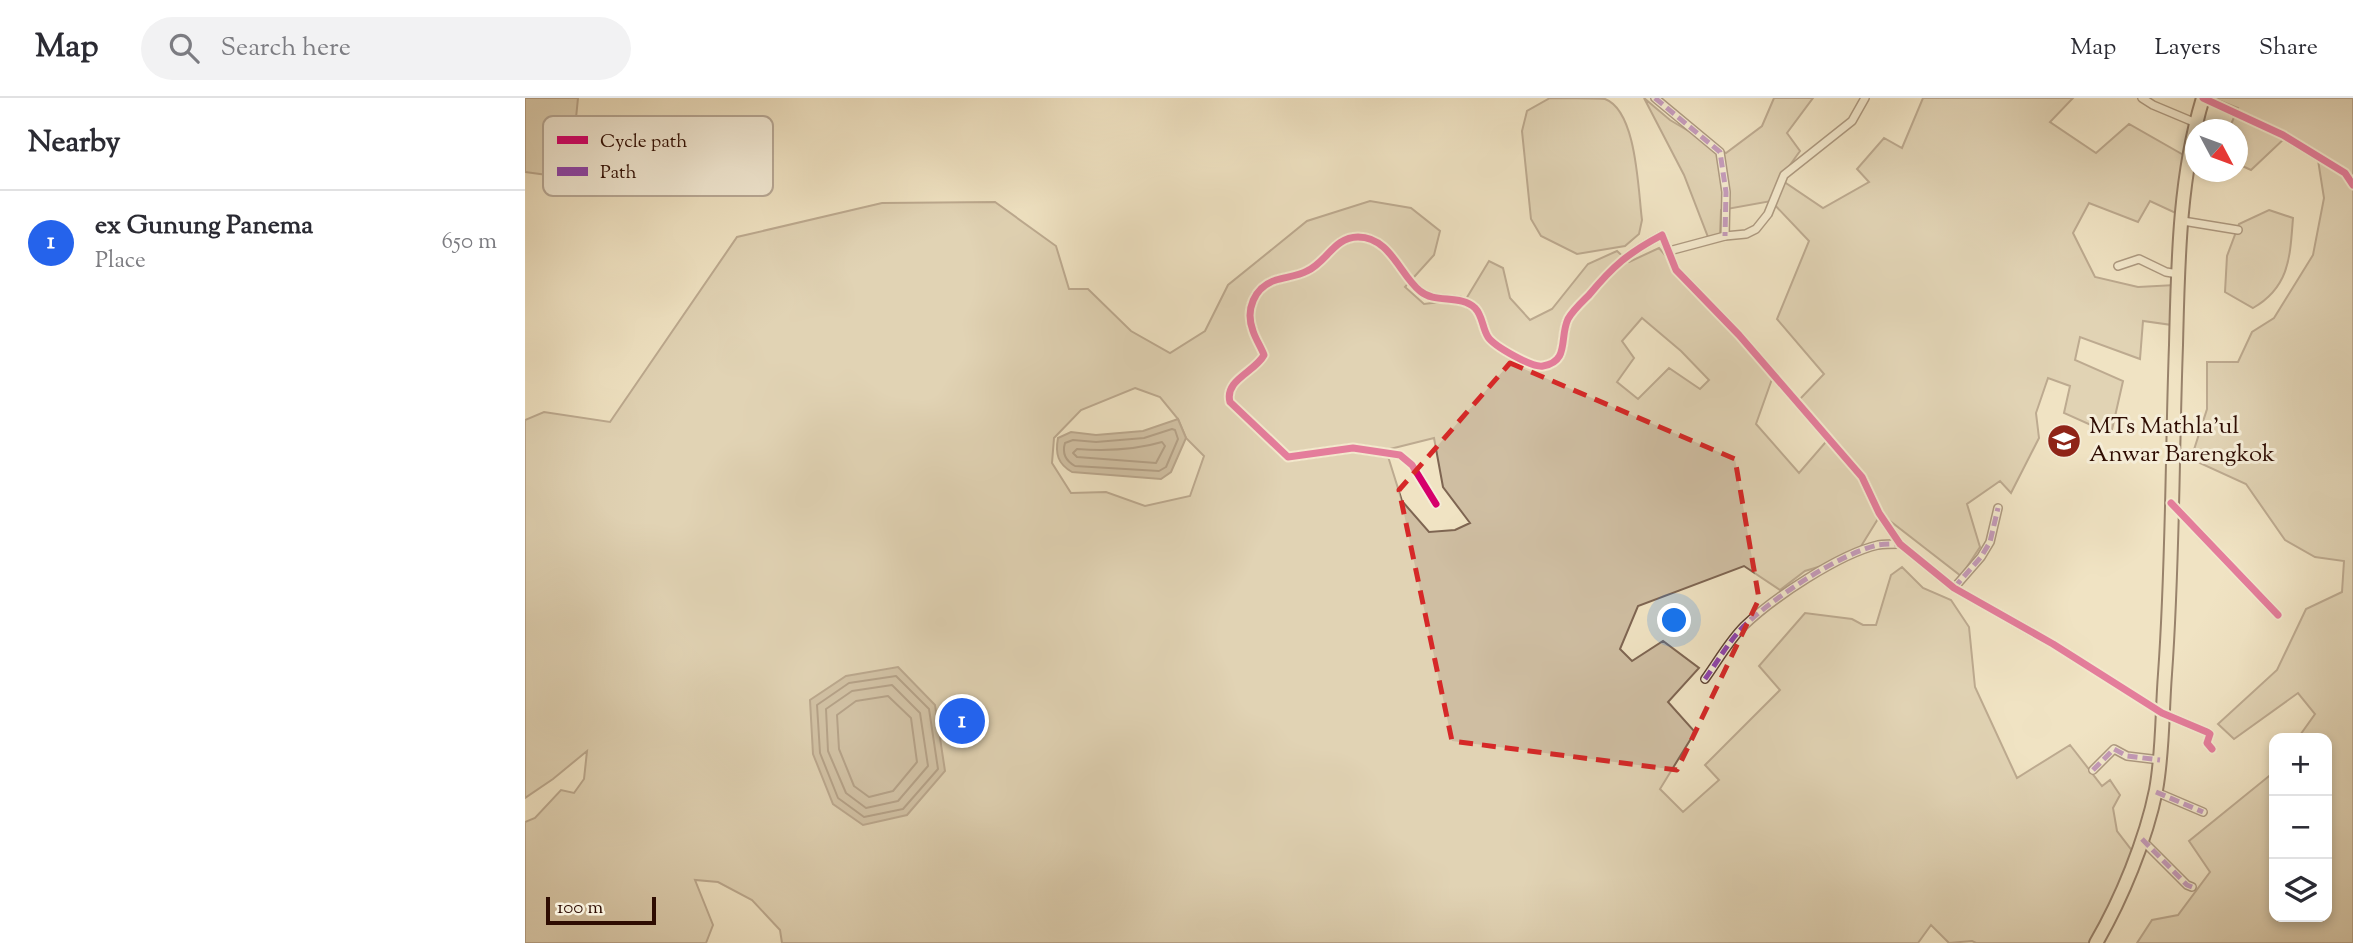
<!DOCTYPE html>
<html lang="en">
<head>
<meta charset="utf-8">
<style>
  :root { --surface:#fff; --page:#f2f2f3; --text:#2b2b33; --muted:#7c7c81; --line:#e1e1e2; --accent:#2563eb }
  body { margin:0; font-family:"Sorts Mill Goudy",serif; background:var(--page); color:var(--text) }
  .controls { position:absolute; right:21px; bottom:21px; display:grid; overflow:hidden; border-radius:14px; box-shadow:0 4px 10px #0003 }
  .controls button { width:63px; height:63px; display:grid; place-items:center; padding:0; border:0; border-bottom:2px solid var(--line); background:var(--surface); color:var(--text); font:35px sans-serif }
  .compass { position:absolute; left:1660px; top:21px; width:63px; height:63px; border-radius:50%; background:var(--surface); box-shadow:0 4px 10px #0003; rotate:131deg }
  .scale { position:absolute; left:21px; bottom:18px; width:110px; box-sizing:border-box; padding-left:7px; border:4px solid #2e0c02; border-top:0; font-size:19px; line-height:24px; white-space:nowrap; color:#2e0c02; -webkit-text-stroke:5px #f5edd8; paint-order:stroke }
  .you { position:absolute; left:1150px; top:523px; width:24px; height:24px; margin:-18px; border:5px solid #fff; border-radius:50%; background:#1a73e8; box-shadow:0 0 0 10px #1a73e833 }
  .badge { display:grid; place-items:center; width:46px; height:46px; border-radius:50%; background:var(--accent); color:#fff; font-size:23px; font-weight:700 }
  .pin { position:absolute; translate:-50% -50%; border:4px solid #fff; box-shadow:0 2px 7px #0006 }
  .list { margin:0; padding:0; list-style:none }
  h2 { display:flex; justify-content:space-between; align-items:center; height:91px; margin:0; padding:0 28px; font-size:30px }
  h2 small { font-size:23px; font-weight:400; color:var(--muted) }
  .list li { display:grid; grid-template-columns:46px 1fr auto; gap:21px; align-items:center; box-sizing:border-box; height:105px; padding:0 28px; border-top:2px solid var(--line) }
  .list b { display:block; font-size:26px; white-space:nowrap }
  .list p { margin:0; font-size:23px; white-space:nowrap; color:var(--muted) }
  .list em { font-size:23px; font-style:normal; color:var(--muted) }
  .icon { flex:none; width:38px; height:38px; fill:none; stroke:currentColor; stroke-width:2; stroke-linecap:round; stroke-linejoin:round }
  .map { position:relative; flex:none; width:1828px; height:845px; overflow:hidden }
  header { display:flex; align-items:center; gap:42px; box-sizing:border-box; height:98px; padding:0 35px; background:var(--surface); border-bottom:2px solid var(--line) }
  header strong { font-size:33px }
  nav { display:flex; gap:38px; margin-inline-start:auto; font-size:24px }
  .search { width:490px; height:63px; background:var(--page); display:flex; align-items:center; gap:18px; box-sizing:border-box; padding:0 24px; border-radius:38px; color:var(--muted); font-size:26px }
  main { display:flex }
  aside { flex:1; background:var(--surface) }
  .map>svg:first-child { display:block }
</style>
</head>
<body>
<header>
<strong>Map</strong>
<div class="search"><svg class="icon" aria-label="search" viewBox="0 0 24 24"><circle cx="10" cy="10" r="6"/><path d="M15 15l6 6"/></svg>Search here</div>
<nav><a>Map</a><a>Layers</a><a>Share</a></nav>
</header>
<main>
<aside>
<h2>Nearby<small></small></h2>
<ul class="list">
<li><span class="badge">1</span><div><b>ex Gunung Panema</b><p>Place</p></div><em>650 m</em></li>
</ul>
</aside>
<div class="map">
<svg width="1828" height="845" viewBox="0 0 1828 845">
  <rect width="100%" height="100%" fill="#f0e3c3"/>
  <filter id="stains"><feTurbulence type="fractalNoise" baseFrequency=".00286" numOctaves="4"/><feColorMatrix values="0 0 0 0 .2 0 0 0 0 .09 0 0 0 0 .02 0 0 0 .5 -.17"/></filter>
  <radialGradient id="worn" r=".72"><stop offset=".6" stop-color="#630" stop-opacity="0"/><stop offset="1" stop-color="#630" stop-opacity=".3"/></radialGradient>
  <g fill="#cfbea2" stroke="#7e6552" stroke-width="2" fill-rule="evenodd">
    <path d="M0 0H53L45 80 0 74Z"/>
    <path d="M1025 0C1041 0 1065 0 1080 1 1112 13 1113 92 1117 122L1114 136 1100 148 1052 156 1016 138 1006 121 997 33 1002 13Z"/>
    <path d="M1119 0 1145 22 1201 55 1237 28 1249 0H1288L1262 35 1275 53 1255 81 1298 110 1344 84 1332 71 1359 40 1377 50 1398 0H1548L1525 24 1571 55 1604 26 1662 59 1655 117 1625 103 1613 124 1564 105 1548 135 1570 179 1613 189 1650 187 1647 227 1618 223 1615 261 1555 239 1550 262 1598 283 1586 336 1539 315 1545 288 1523 280 1511 315 1514 340 1486 395 1475 383 1442 406 1455 449 1436 478 1356 416 1330 458 1280 473 1255 492 1219 468 1113 508 1095 551 1107 563 1138 543 1174 570 1143 604 1170 634 1135 691 1158 714 1194 682 1180 667 1255 592 1234 568 1280 515 1327 521 1338 527H1351L1366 477 1377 469 1398 490 1426 502 1444 529 1450 589 1492 680 1545 647 1577 688 1585 682 1595 697 1588 710 1592 733 1608 754 1571 845H1451L1447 843 1424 845 1406 827 1393 845H257L255 832 227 802 193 784 170 782 188 827 181 845H0V724L10 720 36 692 49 695 59 681 62 653 28 681 0 700V322L19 314 85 324 212 139 357 105 470 104 531 148 544 191H563L606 233 645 255 680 233 703 187 782 123 845 103 886 110 915 133 909 157 880 189 899 206 941 201 964 163 978 170 985 200 1005 222 1027 211 1063 166 1092 153 1104 164 1134 150 1247 281 1231 326 1274 375 1306 338 1274 302 1299 276 1252 221 1284 143 1246 103 1196 112 1195 136 1183 139 1159 77ZM1117 220 1156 253 1184 282 1175 291 1144 270 1113 301 1092 284 1109 260 1097 243ZM610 290 635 299 653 321 661 340 679 358 665 398 620 408 581 394 546 395 527 365 529 340 556 312ZM909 340 918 389 945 425 930 432 904 434 877 403 861 352Z"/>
    <path d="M1688 0H1828V845H1612L1627 822 1653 817 1685 774 1664 743 1749 674V819H1802V640H1773L1790 616 1773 595 1709 641 1693 626 1752 572 1781 511 1817 494 1819 463 1790 459 1760 442 1721 386 1666 361 1682 311V264H1713L1727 234 1749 220 1788 157 1799 100 1793 62 1762 38 1726 72 1713 66V32L1704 31 1713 10Z"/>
    <path d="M1744 112 1768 120C1765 158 1765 189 1728 210L1700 194 1702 158 1714 126Z"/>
  </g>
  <g fill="#ae9a81" stroke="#7b614e" stroke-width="2">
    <path d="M653 321 661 340 646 374 636 381 547 374C533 366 530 356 533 340L546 334 571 337 618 333Z"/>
    <path d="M373 569 410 607 420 673 382 717 338 727 308 706 288 656 285 602 321 578Z"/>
  </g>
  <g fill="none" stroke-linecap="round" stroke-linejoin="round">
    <g stroke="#6e5342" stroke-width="2">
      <path d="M647 331 650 332 653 341 641 369 634 373 550 368C541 363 537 355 540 345L548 342 571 344 619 340Z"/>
      <path d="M637 344 640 348 631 365 552 359 548 355 552 351C580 353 610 352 637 344Z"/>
      <path d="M371 578 404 611 413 671 378 711 339 719 313 700 295 655 292 607 324 585Z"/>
      <path d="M367 587 395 615 403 668 373 703 341 710 321 695 303 653 301 611 327 593Z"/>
      <path d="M363 598 386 620 392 664 368 693 344 699 329 688 314 651 312 617 331 603Z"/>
    </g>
    <g stroke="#5e4232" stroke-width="10">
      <g id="minor">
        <path d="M1130 0 1195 54 1201 94 1200 138"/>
        <path d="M1617 0 1628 7 1671 25"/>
        <path d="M1678 0 1758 37 1820 75 1828 87"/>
        <path d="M1658 123 1713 132"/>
        <path d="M1144 153 1200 138 1221 136 1231 131 1243 116 1259 77 1327 23 1340 0"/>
        <path d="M1593 168 1614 161 1641 174 1653 176"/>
        <path d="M911 406 887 367 875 357 828 350 763 359 705 304C699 282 730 274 739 257 736 249 731 242 728 233 720 212 729 189 751 182 761 179 773 178 782 173 802 164 809 139 833 139 865 139 875 177 895 193 910 206 935 196 950 210 958 218 957 230 963 239 969 248 1007 270 1018 268 1045 263 1034 240 1043 221 1048 212 1057 204 1064 197 1088 168 1103 155 1137 137L1151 172 1214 237 1337 379 1354 415 1375 446 1429 490 1528 546 1637 615 1682 634 1685 636 1682 645 1687 651"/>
        <path d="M1649 408 1753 517"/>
        <path d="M1429 490 1456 459 1465 444 1473 410"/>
        <path d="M1180 581C1193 563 1204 543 1219 528 1248 500 1314 456 1353 447 1360 446 1368 446 1375 446"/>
        <path d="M1568 672 1589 651 1602 658 1635 662"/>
        <path d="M1631 694 1678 714"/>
        <path d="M1617 742 1662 787 1667 789"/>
      </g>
    </g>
    <g stroke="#2e0c02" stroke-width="16">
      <path id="primary" d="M1571 845C1596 802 1621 742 1631 692 1638 654 1637 615 1640 576 1648 467 1647 357 1651 247 1653 165 1654 79 1678 0"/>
    </g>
    <use href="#minor" stroke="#f5edd8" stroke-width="7"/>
    <use href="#primary" stroke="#f0e3c3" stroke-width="12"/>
    <g stroke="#8e44ad" stroke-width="5" stroke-dasharray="10 5" stroke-linecap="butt">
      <path d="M1130 0 1195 54 1201 94 1200 138"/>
      <path d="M1429 490 1456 459 1465 444 1473 410"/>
      <path d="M1180 581C1193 563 1204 543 1219 528 1248 500 1314 456 1353 447 1360 446 1368 446 1375 446"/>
      <path d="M1568 672 1589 651 1602 658 1635 662"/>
      <path d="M1631 694 1678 714"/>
      <path d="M1617 741 1662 787 1667 789"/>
    </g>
    <g stroke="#f5edd8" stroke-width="11">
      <g id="cycleway">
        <path d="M1678 0 1758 37 1820 75 1828 87"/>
        <path d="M1646 405 1753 517"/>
        <path d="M911 406 887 367 875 357 828 350 763 359 705 304C699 282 730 274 739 257 736 249 731 242 728 233 720 212 729 189 751 182 761 179 773 178 782 173 802 164 809 139 833 139 865 139 875 177 895 193 910 206 935 196 950 210 958 218 957 230 963 239 969 248 1007 270 1018 268 1045 263 1034 240 1043 221 1048 212 1057 204 1064 197 1088 168 1103 155 1137 137L1151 172 1214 237 1337 379 1354 415 1375 446 1429 490 1528 546 1637 615 1682 634 1685 636 1682 645 1687 651"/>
      </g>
    </g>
    <use href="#cycleway" stroke="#d6006c" stroke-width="7"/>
  </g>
  <path d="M0 0H1828V845H0ZM985 265 1210 361 1234 501 1152 672 927 643 874 392Z" fill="#f0e3c3" fill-opacity=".55" fill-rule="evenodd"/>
  <path fill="none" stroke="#d62828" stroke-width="5" stroke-dasharray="14 9" stroke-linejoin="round" d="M985 265 1210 361 1234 501 1152 672 927 643 874 392Z"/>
  <defs>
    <g id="school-disc" transform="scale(1.75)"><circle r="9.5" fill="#8f2418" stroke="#f5edd8"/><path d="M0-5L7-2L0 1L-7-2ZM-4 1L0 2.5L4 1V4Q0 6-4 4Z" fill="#fff"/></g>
  </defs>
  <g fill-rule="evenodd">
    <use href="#school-disc" x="1539" y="343"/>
  </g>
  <g text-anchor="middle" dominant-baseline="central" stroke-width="6" stroke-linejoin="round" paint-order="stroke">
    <g font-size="24" fill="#2e0c02" stroke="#f5edd8" text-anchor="start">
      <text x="1564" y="329">MTs Mathla'ul<tspan x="1564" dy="28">Anwar Barengkok</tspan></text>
    </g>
  </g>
  <rect x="18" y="18" width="230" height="80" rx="10" fill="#f5edd8" stroke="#b9aa98" stroke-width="2"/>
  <rect x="32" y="38" width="31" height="8" fill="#d6006c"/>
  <rect x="32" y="69" width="31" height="9" fill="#8e44ad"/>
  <g font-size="19" fill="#2e0c02">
    <text x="75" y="49">Cycle path</text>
    <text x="75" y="80">Path</text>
  </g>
  <rect width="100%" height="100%" filter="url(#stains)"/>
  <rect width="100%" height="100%" fill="url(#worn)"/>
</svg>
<div class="controls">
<button>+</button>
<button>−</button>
<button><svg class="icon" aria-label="layers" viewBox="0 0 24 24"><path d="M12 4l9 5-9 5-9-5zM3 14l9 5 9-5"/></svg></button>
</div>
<svg class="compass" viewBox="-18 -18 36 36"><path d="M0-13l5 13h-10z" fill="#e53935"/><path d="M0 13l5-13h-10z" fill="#7c7c81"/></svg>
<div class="scale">100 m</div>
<div class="you"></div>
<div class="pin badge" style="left:437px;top:623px">1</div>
</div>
</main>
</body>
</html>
